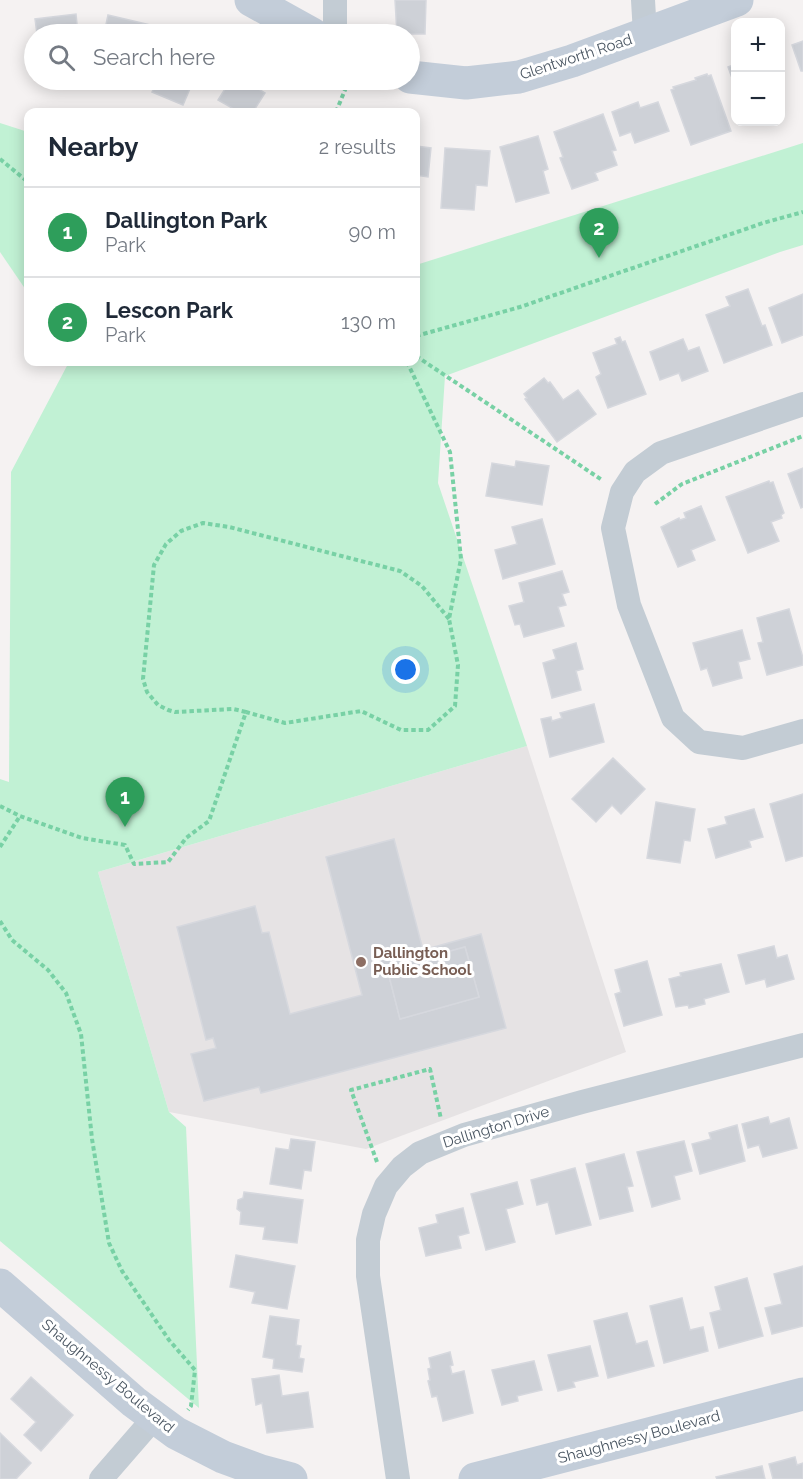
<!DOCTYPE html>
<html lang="en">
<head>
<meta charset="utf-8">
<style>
  :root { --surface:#fff; --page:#f2f2f3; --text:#1f2937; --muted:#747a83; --line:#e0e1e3; --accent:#ea580c }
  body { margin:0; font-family:Raleway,sans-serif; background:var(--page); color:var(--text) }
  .controls { position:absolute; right:18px; top:18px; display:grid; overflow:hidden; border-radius:12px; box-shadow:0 3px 15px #0003 }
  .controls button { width:54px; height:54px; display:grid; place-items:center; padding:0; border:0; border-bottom:2px solid var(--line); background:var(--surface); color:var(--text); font:30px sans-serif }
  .you { position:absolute; left:406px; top:670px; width:21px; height:21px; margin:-15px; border:4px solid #fff; border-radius:50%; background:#1a73e8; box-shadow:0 0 0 9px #1a73e833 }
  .badge { display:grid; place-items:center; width:39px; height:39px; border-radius:50%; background:var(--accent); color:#fff; font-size:20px; font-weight:700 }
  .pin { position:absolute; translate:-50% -50px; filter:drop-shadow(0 2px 3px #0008) }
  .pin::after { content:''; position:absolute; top:32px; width:21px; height:18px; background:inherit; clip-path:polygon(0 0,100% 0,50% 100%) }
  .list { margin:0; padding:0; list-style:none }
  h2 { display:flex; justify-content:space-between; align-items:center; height:78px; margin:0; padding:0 24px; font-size:26px }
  h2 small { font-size:20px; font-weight:400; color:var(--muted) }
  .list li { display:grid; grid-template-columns:39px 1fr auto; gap:18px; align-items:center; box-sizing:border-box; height:90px; padding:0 24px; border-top:2px solid var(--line) }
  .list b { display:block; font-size:22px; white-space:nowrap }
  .list p { margin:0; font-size:20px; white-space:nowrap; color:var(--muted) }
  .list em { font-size:20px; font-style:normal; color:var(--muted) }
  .icon { flex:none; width:33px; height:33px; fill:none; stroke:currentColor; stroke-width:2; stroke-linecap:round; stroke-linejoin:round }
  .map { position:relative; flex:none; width:803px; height:1479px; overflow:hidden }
  .search { position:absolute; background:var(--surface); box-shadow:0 3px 15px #0003; left:24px; top:24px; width:396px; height:66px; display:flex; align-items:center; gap:15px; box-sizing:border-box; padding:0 21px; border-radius:33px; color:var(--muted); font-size:22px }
  .panel { position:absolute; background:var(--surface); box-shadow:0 3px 15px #0003; left:24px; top:108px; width:396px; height:258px; border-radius:12px }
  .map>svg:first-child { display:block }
</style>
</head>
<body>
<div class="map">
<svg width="803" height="1479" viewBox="0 0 803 1479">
  <rect width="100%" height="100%" fill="#f5f2f2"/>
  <path fill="#e6e3e4" d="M527 746 626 1052 366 1149 169 1112 98 872Z"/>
  <g fill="#c1f1d4">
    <path d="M0 123 28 132V293L0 252Z"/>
    <path d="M803 143V245L780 252 445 376 438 483 527 746 98 872 169 1112 186 1127 199 1408 0 1241V779L9 782 11 472 69 362H416V265Z"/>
  </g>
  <g fill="#ced1d7" stroke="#d6d8de" stroke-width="1.5" fill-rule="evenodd">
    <path d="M395 0H426L425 34H397Z"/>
    <path d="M76 14 78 34H37L35 19Z"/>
    <path d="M108 15 155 26 153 34H104Z"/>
    <path d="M803 41V71H801L792 45Z"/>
    <path d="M736 64V89L728 67Z"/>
    <path d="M707 74 708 76 711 75 731 131 691 145 671 90 674 89 673 87 696 80 695 78Z"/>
    <path d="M157 80H206L202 88 192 84 183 105 152 92Z"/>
    <path d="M217 80H251L249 83 265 93 253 112H239L218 100 225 89 215 83Z"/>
    <path d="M638 102 640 108 658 102 669 131 635 143 631 132 620 136 612 112Z"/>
    <path d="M603 114 616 150 612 151 617 165 595 173 598 180 572 189 560 158 563 157 554 132Z"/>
    <path d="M538 136 548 169 543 171 549 193 516 202 500 147Z"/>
    <path d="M416 146 431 148 428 177 416 175Z"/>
    <path d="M445 148 490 151 487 186 476 185 474 210 441 208Z"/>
    <path d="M748 289 762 326 765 325 772 345 724 363 706 315 730 306 726 297Z"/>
    <path d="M803 294V335L782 343 769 308Z"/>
    <path d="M620 337 622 342 625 341 646 394 608 408 596 377 601 374 593 353 617 344 615 339Z"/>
    <path d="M683 339 688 351 699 347 708 371 682 381 679 373 660 380 650 352Z"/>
    <path d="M544 378 548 383 550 382 563 400 578 390 596 414 557 442 525 399 527 398 524 394Z"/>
    <path d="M516 461 549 466 542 505 486 496 492 463 515 467Z"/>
    <path d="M803 468V507L801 508 788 474Z"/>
    <path d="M769 481 770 483 773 482 784 513 781 515 782 518 771 522 779 541 748 553 726 497Z"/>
    <path d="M701 506 715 540 691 550 695 560 678 567 661 527 679 518 680 520 686 518 684 513Z"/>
    <path d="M542 519 555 564 503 579 495 550 517 544 512 527Z"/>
    <path d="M562 571 569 592 562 594 566 605 558 607 564 626 524 637 520 624 515 625 509 606 524 602 519 583Z"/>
    <path d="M789 609 803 658V665L767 675 758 643 763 642 757 618Z"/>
    <path d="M742 630 750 659 738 662 742 678 713 686 707 668 701 670 693 643Z"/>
    <path d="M576 643 583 669 576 671 581 690 552 698 543 663 556 659 553 650Z"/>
    <path d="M594 704 604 742 550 757 541 719 551 717 552 721 562 718 560 713Z"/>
    <path d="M613 758 645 789 621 814 612 805 596 822 572 799Z"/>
    <path d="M803 794V856L786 861 770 804Z"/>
    <path d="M656 802 695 809 690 841 684 840 680 863 647 858Z"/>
    <path d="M754 809 763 837 749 841 751 847 716 858 708 829 727 824 725 817Z"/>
    <path d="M394 839 423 950 481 934 506 1028 261 1093 259 1087 204 1101 191 1054 216 1048 213 1038 206 1040 177 927 255 906 262 933 269 932 290 1014 362 995 326 857ZM465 947 479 997 400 1019 387 968 433 956 434 959 436 958V955Z"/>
    <path d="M774 946 777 958 787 955 794 979 767 987 765 979 746 984 738 955Z"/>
    <path d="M465 947 479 997 400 1019 387 968 433 956 434 959 436 958V955Z"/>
    <path d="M647 961 662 1015 624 1026 615 994 621 992 615 970Z"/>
    <path d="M721 964 729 992 704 999 705 1004 689 1008 688 1005 676 1007 669 979 681 976 680 973Z"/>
    <path d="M768 1117 770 1124 789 1118 797 1148 763 1157 759 1145 748 1148 742 1124Z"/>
    <path d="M737 1125 745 1161 700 1174 692 1144 711 1139 709 1133Z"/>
    <path d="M291 1139 315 1142 311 1171 304 1170 301 1189 270 1184 276 1148 289 1150Z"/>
    <path d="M684 1141 692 1171 674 1176 680 1199 652 1207 637 1152Z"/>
    <path d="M624 1154 633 1186 627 1187 633 1211 600 1219 586 1164Z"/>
    <path d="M575 1168 591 1225 556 1234 548 1202 537 1205 531 1180Z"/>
    <path d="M517 1182 523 1204 506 1209 515 1242 486 1250 471 1194Z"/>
    <path d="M244 1192 303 1200 297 1243 263 1239 265 1227 240 1224 241 1212 237 1209 238 1200 243 1198Z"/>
    <path d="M463 1208 469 1233 458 1236 461 1248 426 1256 419 1228 438 1223 436 1215Z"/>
    <path d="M236 1255 295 1266 287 1309 252 1303 255 1292 230 1287Z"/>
    <path d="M803 1266V1326L772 1334 765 1308 782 1304 774 1274Z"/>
    <path d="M747 1278 763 1336 719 1348 710 1313 721 1310 715 1287Z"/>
    <path d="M682 1298 690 1330 703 1327 708 1351 664 1363 650 1306Z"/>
    <path d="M627 1313 636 1344 647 1341 654 1366 608 1378 594 1321Z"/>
    <path d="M270 1316 299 1320 296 1345 301 1346 299 1358 304 1359 302 1372 273 1368 274 1359 263 1357Z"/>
    <path d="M590 1346 598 1376 573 1382 575 1387 558 1391 548 1355Z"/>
    <path d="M450 1352 453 1365 450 1366 452 1374 464 1371 473 1413 443 1421 437 1396 432 1397 428 1381 430 1380 428 1369 431 1368 429 1358Z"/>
    <path d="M534 1361 542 1390 517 1396 518 1401 502 1405 492 1370Z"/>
    <path d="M279 1375 282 1396 308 1392 313 1427 267 1433 262 1403 256 1405 252 1379Z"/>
    <path d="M31 1377 73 1415 41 1451 24 1435 36 1422 11 1399Z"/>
    <path d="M0 1433 31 1463 16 1479H0Z"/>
    <path d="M795 1457 797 1465 803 1463V1479H773L769 1464Z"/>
    <path d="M762 1466 765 1479H717L716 1477Z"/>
  </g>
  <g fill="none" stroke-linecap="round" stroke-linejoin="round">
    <g stroke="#78d1a5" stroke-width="4" stroke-dasharray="4.5 3" stroke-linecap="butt">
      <path d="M336 112 349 80"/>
      <path d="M0 159 28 182"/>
      <path d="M416 336 520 307 763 223 803 212"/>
      <path d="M416 356 602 480"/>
      <path d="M655 504 682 484 803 436"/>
      <path d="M246 712 233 709 175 712 168 710 158 705 147 692 143 679 154 565 166 544 181 531 203 523 229 527 400 571 422 586 449 619"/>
      <path d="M0 806 20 816 82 838 125 845 134 864 168 862 186 838 209 821 246 712 285 723 361 711 401 730H428L455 706 458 665 449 619 461 559 450 452 407 362"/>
      <path d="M0 847 20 816"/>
      <path d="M0 921 12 940 48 970 66 993 81 1034 92 1139 109 1243 122 1271 169 1340 195 1370 191 1406 188 1410"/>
      <path d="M377 1162 351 1090 430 1069 441 1119"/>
    </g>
    <g stroke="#c3ccd4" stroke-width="24">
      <path d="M335 0V34"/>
      <path d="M643 0 645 34"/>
      <path d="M803 404 661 453 635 472 622 492 613 528 629 605 673 718 699 742 743 748 803 731"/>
      <path d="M101 1479 154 1418"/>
      <path d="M398 1479 368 1276V1240L374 1214 386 1186 402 1167 420 1153 464 1135 582 1102 803 1045"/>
    </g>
    <g stroke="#c3cdd9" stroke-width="33">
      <path d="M251 0 312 34"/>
      <path d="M410 77 466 83 519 77 572 61 737 0"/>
      <path d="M0 1285 134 1402 176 1433 223 1457 261 1471 291 1479"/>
      <path d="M475 1479 803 1394"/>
    </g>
  </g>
  <circle fill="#8d6e63" stroke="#fff" stroke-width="2" cx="361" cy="962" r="6"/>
  <g text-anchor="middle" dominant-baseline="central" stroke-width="6" stroke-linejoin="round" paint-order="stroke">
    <g font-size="15" fill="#495561" stroke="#fff">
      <text transform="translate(576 57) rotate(-18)">Glentworth Road</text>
      <text transform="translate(496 1127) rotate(-17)">Dallington Drive</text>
      <text transform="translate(108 1376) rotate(40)">Shaughnessy Boulevard</text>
      <text transform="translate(639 1437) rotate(-15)">Shaughnessy Boulevard</text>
    </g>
    <g font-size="15" font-weight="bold" fill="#785e54" stroke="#fff" text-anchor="start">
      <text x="373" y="953">Dallington<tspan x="373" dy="17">Public School</tspan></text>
    </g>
  </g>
</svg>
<div class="controls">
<button>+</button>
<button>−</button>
</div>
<div class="you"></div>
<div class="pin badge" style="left:125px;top:827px;background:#2e9e5b">1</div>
<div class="pin badge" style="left:599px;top:258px;background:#2e9e5b">2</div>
<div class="search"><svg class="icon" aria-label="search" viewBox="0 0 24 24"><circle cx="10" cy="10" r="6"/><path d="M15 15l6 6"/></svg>Search here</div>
<section class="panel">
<h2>Nearby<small>2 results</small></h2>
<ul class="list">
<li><span class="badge" style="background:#2e9e5b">1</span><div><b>Dallington Park</b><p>Park</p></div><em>90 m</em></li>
<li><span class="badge" style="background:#2e9e5b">2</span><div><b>Lescon Park</b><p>Park</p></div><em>130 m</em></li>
</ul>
</section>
</div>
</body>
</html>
